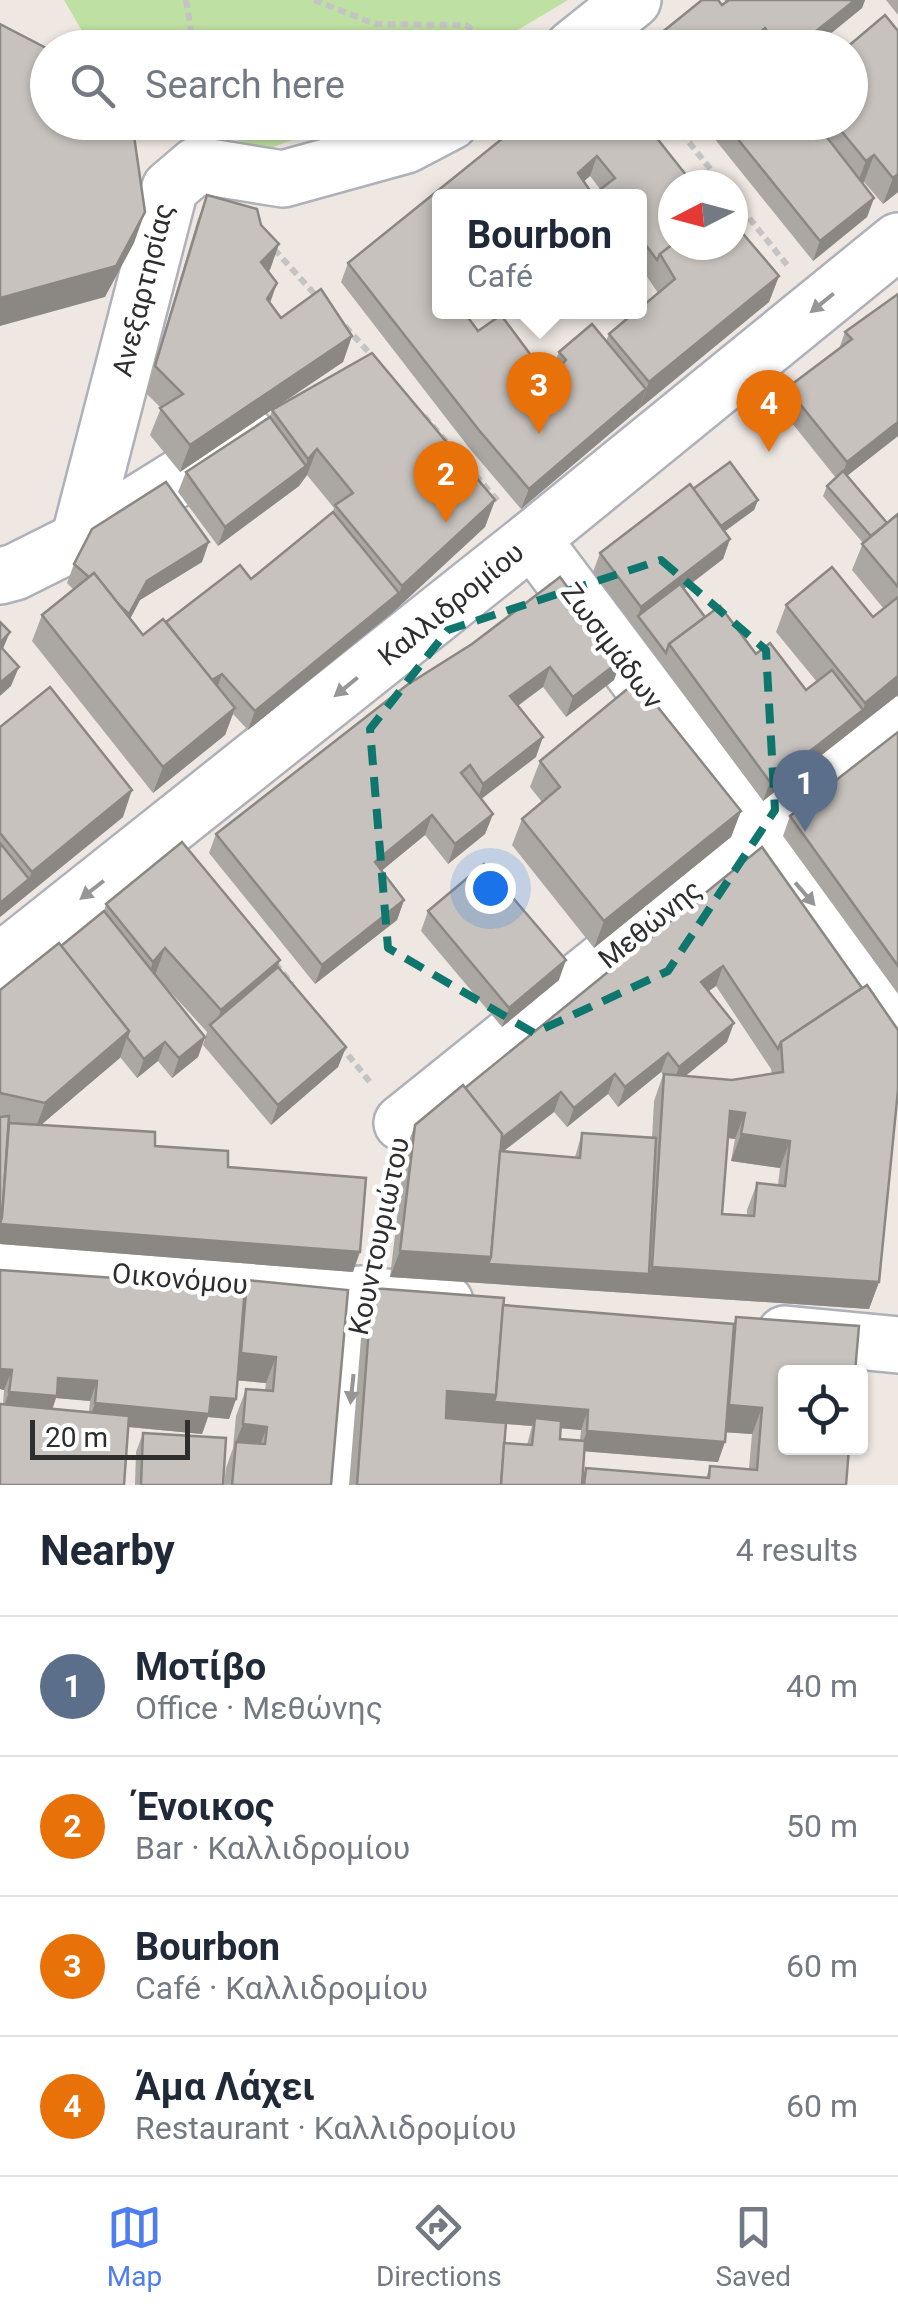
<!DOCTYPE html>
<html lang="en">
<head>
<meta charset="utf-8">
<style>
  :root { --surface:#fff; --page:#f6f6f7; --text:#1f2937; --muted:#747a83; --line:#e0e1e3; --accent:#4e7def }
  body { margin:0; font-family:Roboto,sans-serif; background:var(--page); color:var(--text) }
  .controls { position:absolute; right:30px; bottom:30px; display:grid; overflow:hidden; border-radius:10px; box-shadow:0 2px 8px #0004 }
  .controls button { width:90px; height:90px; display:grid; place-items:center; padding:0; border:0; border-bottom:2px solid var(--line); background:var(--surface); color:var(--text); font:50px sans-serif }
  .compass { position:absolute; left:658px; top:170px; width:90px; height:90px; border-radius:50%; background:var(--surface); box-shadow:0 2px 8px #0004; rotate:264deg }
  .scale { position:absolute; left:30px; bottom:25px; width:160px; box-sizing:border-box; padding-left:10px; border:5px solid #2e2e2e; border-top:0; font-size:28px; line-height:35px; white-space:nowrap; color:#2e2e2e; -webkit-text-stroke:8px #fff; paint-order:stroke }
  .you { position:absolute; left:490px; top:888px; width:35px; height:35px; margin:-25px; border:8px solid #fff; border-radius:50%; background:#1a73e8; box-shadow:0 0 0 15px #1a73e833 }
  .badge { display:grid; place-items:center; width:65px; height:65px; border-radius:50%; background:var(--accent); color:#fff; font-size:32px; font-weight:700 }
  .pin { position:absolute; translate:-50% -82px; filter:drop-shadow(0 2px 5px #0008) }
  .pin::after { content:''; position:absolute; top:52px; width:35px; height:30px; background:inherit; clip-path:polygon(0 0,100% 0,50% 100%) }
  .popup { position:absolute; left:432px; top:189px; width:215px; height:130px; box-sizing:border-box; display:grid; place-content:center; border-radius:10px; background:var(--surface); filter:drop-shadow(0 2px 8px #0005); font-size:32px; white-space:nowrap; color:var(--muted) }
  .popup b { font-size:38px; color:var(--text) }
  .popup::after { content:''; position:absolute; left:50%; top:100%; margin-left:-20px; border:20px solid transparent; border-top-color:var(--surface) }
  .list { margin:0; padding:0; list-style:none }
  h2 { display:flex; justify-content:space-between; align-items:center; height:130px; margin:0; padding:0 40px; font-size:42px }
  h2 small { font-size:32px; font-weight:400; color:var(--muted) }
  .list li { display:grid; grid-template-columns:65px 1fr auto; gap:30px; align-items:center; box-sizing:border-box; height:140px; padding:0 40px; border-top:2px solid var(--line) }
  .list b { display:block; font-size:38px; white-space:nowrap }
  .list p { margin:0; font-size:32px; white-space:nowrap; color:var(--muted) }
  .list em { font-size:32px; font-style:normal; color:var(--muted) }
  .icon { flex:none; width:55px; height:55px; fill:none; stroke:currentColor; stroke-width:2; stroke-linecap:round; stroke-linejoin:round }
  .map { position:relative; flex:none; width:898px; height:1485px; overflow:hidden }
  .search { position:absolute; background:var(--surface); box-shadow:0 2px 8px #0004; left:30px; right:30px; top:30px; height:110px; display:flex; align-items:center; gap:25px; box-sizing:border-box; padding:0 35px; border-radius:55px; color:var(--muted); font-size:38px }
  .sheet { height:690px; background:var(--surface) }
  nav { display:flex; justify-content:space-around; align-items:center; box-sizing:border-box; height:140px; border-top:2px solid var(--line); background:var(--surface); font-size:28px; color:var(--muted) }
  nav a { display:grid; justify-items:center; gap:5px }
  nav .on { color:var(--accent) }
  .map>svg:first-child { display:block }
</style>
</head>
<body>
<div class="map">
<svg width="898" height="1485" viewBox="0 0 898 1485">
  <rect width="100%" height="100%" fill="#eee7e2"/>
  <g fill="#bee0a2">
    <path d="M64 0H568L489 47 92 48Z"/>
    <path d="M196 123H337L263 151Z"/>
  </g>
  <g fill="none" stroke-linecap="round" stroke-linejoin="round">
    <g stroke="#aeb1b9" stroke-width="60">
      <g id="street">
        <path d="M573 48 633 0"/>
        <path d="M532 539 757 838 898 1001"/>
        <path d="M79 540 170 188 197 165 283 179 406 145 450 122"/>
        <path d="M0 576 15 572 79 540 247 435"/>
        <path d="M0 962 532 539 898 241"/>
        <path d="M402 1123 898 724"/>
        <path d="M0 1265 445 1302"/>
        <path d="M785 1334 898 1345"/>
        <path d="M342 1485 361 1294"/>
      </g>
    </g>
    <g stroke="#c4c4c4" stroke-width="6" stroke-dasharray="8 5" stroke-linecap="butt">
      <path d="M186 0 194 48"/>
      <path d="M314 0 375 24 466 25 497 48"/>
      <path d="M673 122 723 185"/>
      <path d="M733 198 787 265"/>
      <path d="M274 249 319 299"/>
      <path d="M345 326 373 357"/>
      <path d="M424 416 498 501"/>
      <path d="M275 963 292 984"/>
      <path d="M340 1045 370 1082"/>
      <path d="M373 1243 390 1172"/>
    </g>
    <use href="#street" stroke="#fff" stroke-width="55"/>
  </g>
  <g fill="#aba7a3" fill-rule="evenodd">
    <path d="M724 0H865L862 8 813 48H652L655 38 722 5 726 2Z"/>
    <path d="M886 0H898V15Z"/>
    <path d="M850 48 898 192 883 204 864 182 862 183 874 198 867 217 813 261 701 122H850Z"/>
    <path d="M523 122H644L694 185H673V245H733V222L779 276 769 302 639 409 521 509 470 449 341 282 348 263ZM590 176 600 189 593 195 584 181ZM439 196H639V265L658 293 639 309V312H635L609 334 606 341 592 324 559 352 551 371 553 373 548 378 501 315 478 331 466 314 469 312H439Z"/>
    <path d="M207 195 261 225 279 244 268 272 270 303 281 318 352 336 343 362 180 472 150 435 161 408 146 393 197 222Z"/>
    <path d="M898 294V436L847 476 887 523 898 514V695L763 801 593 572 600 553 693 489 758 500 754 510 725 531 730 539 723 559 684 589 705 617 806 690 817 682 776 632 786 605 873 617 884 609 852 570 863 543 823 496 827 486 836 478 780 408 787 388 839 349 845 332Z"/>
    <path d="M272 410 495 500 485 527 392 613 248 730 233 714 225 735 153 793 32 641 42 615 73 589 67 583 74 564 202 562 140 600 130 619 143 635 251 579 333 512 334 508 307 475 299 486 218 546 178 492 186 472 270 417Z"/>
    <path d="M472 644 621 660 614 680 566 717 543 687 518 706 536 757 481 799 493 814 485 834 448 864 425 835 381 871 404 900 397 920 315 984 209 853 216 834Z"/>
    <path d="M0 727 123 817 0 917Z"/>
    <path d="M898 732V994L783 836 790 816Z"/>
    <path d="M540 761 741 811 731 837 594 948 512 845 522 819 542 802 530 787Z"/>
    <path d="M762 847 879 1282 869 1309 390 1277 405 1151 415 1125 465 1088ZM716 986 771 1069 772 1074 732 1080 685 1076 727 1042 709 991ZM661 1072 663 1075 654 1101 652 1138 582 1133 575 1157 504 1151 554 1112 567 1127 608 1094 618 1107ZM728 1138 735 1139 731 1161 780 1168 778 1185 757 1183 747 1210V1216L722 1214Z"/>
    <path d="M106 904 278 967 346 1047 338 1067 271 1125 203 1045 207 1032 155 975 205 1037 198 1057 172 1078 158 1061 137 1078 120 1057 41 1125 155 1146 228 1167 353 1272 0 1244V990L61 946 104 911Z"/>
    <path d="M428 911 559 980 502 1027 421 931Z"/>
    <path d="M0 1270 245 1287 247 1280 331 1485H224L226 1468 233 1448 236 1416 246 1389 265 1391 266 1383 237 1380 236 1399 229 1419 208 1417 202 1434 128 1427 3 1404 4 1390 0 1389ZM56 1398 90 1401 89 1412 52 1409Z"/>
    <path d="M372 1288 503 1305 734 1324 736 1317 846 1485H349L363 1314ZM506 1424 532 1426 527 1445 504 1443ZM560 1428 581 1430 580 1441 560 1439ZM725 1432 752 1434 749 1469 710 1466 706 1478 586 1468 582 1478 584 1451 718 1462Z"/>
    <path d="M143 1433 223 1485H135L136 1452Z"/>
  </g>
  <g fill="#8b8884">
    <path d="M855 0H865L862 8 813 48H795Z"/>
    <path d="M765 28 758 48H748L751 40Z"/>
    <path d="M874 155 864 182 856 187 866 161Z"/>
    <path d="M597 156 590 176 571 193 578 173Z"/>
    <path d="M898 174V192L883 204 893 178Z"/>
    <path d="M874 198 867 217 813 261 820 241Z"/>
    <path d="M145 212 134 243 105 297 0 326V298Z"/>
    <path d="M279 244 270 270 251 289 261 262Z"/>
    <path d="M779 276 769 302 639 409 649 382Z"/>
    <path d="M277 283 268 309 267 299Z"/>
    <path d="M352 336 343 362 180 472 190 445Z"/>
    <path d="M646 389 639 409 521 509 529 489Z"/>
    <path d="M898 422V436L839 482 847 462Z"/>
    <path d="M317 449 307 475 299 486 308 459Z"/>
    <path d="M306 466 299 486 218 546 225 527Z"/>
    <path d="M495 500 485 527 392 613 248 730 255 711 399 593 402 586Z"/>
    <path d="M758 500 754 510 710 542 714 531Z"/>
    <path d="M730 539 723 559 642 621 638 616 641 607Z"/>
    <path d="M209 542 202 562 140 600 122 634 129 614 147 581Z"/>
    <path d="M10 632 2 651 0 654V643Z"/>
    <path d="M621 660 614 680 566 717 573 697Z"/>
    <path d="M19 667 11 686 0 696V683Z"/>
    <path d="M550 667 543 687 503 716 510 696Z"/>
    <path d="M222 674 215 694 207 683Z"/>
    <path d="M898 676V695L763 801 770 782 863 710 865 703Z"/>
    <path d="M235 708 225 735 153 793 163 767Z"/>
    <path d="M543 737 536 757 476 803 483 784Z"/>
    <path d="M132 790 123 817 0 917V903L29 879 32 872Z"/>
    <path d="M741 811 731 837 594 948 604 921Z"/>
    <path d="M493 814 485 834 448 864 455 844Z"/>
    <path d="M432 815 425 835 368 882 375 862Z"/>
    <path d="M404 900 397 920 315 984 322 965Z"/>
    <path d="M165 948 155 975 144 989 153 962Z"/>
    <path d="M280 960 270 987 214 1030 221 1010Z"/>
    <path d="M566 960 559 980 502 1027 509 1008Z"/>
    <path d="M723 966 716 986 694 1001 701 982Z"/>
    <path d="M734 1023 727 1042 672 1087 679 1067Z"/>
    <path d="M129 1031 120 1058 35 1130 45 1103Z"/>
    <path d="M205 1037 198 1057 172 1078 179 1058Z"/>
    <path d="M165 1042 158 1061 137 1078 144 1059Z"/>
    <path d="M346 1047 338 1067 271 1125 278 1105Z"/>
    <path d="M668 1053 661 1072 618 1107 625 1087Z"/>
    <path d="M615 1074 608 1094 567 1127 574 1108Z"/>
    <path d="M561 1092 554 1112 497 1156 499 1141Z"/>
    <path d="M730 1111 745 1113 735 1139 720 1137Z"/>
    <path d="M741 1134 790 1141 780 1168 731 1161Z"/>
    <path d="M0 1224 360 1252 353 1272 0 1244Z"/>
    <path d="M400 1251 491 1257 649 1274 652 1267 879 1282 869 1309 390 1277Z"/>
    <path d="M241 1353 276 1357 266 1383 232 1380Z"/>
    <path d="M0 1369 12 1370 4 1390 0 1389Z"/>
    <path d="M58 1378 97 1381 90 1401 56 1398 50 1416 2 1412 9 1392Z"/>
    <path d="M447 1391 496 1395 588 1410 581 1430 534 1426 535 1418 532 1426 438 1418Z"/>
    <path d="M211 1397 236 1399 229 1419 208 1417 202 1434 88 1423 95 1403Z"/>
    <path d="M729 1405 762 1408 752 1434 720 1432Z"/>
    <path d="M243 1424 267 1427 257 1453 235 1444Z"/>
    <path d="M587 1431 725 1442 718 1462 580 1451Z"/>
  </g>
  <g fill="#c7c2bd" stroke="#8b8884" stroke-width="2.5" fill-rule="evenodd">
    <path d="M702 0H718L722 5 729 0H855L795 48H780L765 28 751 40 756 48H663L655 38Z"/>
    <path d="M885 15 898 31V174L893 178 874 155 866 161 834 122H850V48H846Z"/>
    <path d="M0 24 48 49V122H132L145 212 116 266 0 298Z"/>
    <path d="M523 122H644L694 185H673V244L660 254 657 260 639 236V196H439V312H464L478 331 501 315 548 378 566 360 559 352 592 324 646 389 529 489 478 429 348 263ZM597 156 615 178 593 195 578 173Z"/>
    <path d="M724 122H815L874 198 820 241Z"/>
    <path d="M207 195 257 209 261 225 279 244 261 262 277 283 267 299 281 318 321 289 352 336 190 445 160 408 183 394 155 366Z"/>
    <path d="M733 222 779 276 649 382 609 334 635 312H639V309L675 279 660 254 673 244V245H733Z"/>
    <path d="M898 294V422L847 462 787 388 852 339 845 332Z"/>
    <path d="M372 353 495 500 402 586 335 505 353 493 317 449 308 459 272 410Z"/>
    <path d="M270 417 306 466 225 527 186 472Z"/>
    <path d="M730 462 758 500 721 526 693 489Z"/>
    <path d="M843 471 887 523 871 536 827 486Z"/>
    <path d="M166 482 209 542 147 581 129 614 118 604 94 573 89 577 74 564 92 529Z"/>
    <path d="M690 484 730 539 641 607 600 553Z"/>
    <path d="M333 512 399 593 255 711 222 674 212 680 166 622 240 565 251 579Z"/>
    <path d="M898 514V587L862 544Z"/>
    <path d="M832 567 873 617 898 597V676L865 703 786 605Z"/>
    <path d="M94 573 143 635 163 619 235 708 163 767 42 615Z"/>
    <path d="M560 577 621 660 573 697 550 667 510 696 543 737 483 784 470 765 461 773 493 814 455 844 432 815 375 862 404 900 322 965 216 834 407 685 472 644Z"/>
    <path d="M680 584 705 617 669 644 666 653 638 616Z"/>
    <path d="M720 606 756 654 770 643 806 690 832 670 863 710 770 782 669 644Z"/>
    <path d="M0 622 10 632 0 643Z"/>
    <path d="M0 646 19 667 0 683Z"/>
    <path d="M637 681 741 811 604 921 522 819 560 787 540 761Z"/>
    <path d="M50 687 132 790 32 872 0 833V727Z"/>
    <path d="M898 732V966L790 816Z"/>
    <path d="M182 842 280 960 221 1010 165 948 153 962 106 904Z"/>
    <path d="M0 843 29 879 0 903Z"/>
    <path d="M762 847 862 988 781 1042 778 1049 723 966 701 982 734 1023 679 1067 668 1053 625 1087 615 1074 574 1108 561 1092 501 1139 502 1134 465 1088Z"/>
    <path d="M484 864 566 960 509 1008 428 911Z"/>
    <path d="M104 911 205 1037 179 1058 165 1042 144 1059 127 1037 129 1031 61 946Z"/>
    <path d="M59 943 129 1031 45 1103 0 1093V990Z"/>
    <path d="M278 967 346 1047 278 1105 210 1025Z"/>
    <path d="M867 985 898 1030V1090L879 1282 652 1267 664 1074 732 1080 783 1072 781 1042ZM730 1111 745 1113 741 1134 790 1141 785 1186 757 1183 754 1216 722 1214Z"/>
    <path d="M463 1085 502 1134 491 1257 400 1251 415 1125Z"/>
    <path d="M9 1116 2 1217H0V1117Z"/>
    <path d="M9 1123 155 1132V1146L228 1151V1167L366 1178 360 1252 0 1224 2 1217Z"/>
    <path d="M582 1133 656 1138 649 1274 488 1264 491 1257 500 1151 580 1158Z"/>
    <path d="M0 1270 245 1287 236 1399 211 1397 209 1414 95 1403 97 1381 58 1378 57 1396 9 1392 12 1370 0 1369Z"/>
    <path d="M247 1280 348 1290 331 1485H232L236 1442 265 1444 267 1427 243 1424 246 1389 273 1391 276 1357 241 1353Z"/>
    <path d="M372 1288 504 1298 496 1395 447 1391 446 1418 506 1423 501 1485H357Z"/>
    <path d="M503 1305 734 1324 725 1442 587 1431 588 1410 494 1402 496 1395Z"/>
    <path d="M736 1317 859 1326 855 1372H786V1448H849L846 1485H584L586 1468 709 1478 710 1466 757 1470 762 1408 729 1405Z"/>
    <path d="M0 1404 129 1416 124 1485H0Z"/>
    <path d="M535 1418 561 1421 560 1439 585 1441 582 1485H501L504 1443 532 1445Z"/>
    <path d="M143 1433 226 1438 223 1485H141Z"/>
  </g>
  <defs><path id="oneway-solid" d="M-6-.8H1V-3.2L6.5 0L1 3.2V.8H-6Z" transform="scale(2.5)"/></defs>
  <g fill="#969696">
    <use href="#oneway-solid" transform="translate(822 303) rotate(141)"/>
    <use href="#oneway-solid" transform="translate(346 687) rotate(141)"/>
    <use href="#oneway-solid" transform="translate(92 890) rotate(142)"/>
    <use href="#oneway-solid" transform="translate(805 894) rotate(49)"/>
    <use href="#oneway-solid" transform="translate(352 1389) rotate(96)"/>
  </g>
  <path fill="none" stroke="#0f766e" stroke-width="8" stroke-dasharray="20 12" stroke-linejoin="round" d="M661 560 766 650 775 810 668 971 534 1033 388 948 370 729 448 630Z"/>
  <g text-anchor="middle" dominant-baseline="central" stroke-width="9" stroke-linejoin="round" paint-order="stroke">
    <g font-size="28" fill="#2e2e2e" stroke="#fff">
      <text transform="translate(143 290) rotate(-76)">Ανεξαρτησίας</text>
      <text transform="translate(451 604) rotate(-39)">Καλλιδρομίου</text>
      <text transform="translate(612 646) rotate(53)">Ζωσιμάδων</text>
      <text transform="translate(650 924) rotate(-39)">Μεθώνης</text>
      <text transform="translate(379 1236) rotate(-78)">Κουντουριώτου</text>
      <text transform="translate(180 1279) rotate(5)">Οικονόμου</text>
    </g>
  </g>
</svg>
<div class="controls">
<button><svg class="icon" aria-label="locate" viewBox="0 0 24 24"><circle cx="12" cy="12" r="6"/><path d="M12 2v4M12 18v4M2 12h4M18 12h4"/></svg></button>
</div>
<svg class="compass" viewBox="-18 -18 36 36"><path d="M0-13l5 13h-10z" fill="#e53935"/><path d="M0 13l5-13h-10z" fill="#747a83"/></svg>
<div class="scale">20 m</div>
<div class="you"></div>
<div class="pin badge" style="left:805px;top:832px;background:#5c6f8a">1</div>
<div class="pin badge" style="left:446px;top:523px;background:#e8710a">2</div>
<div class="pin badge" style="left:539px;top:434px;background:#e8710a">3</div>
<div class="popup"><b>Bourbon</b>Café</div>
<div class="pin badge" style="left:769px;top:452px;background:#e8710a">4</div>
<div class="search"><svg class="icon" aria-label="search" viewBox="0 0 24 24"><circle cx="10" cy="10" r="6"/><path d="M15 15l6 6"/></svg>Search here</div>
</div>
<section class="sheet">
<h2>Nearby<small>4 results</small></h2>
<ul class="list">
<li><span class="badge" style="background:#5c6f8a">1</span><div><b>Μοτίβο</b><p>Office · Μεθώνης</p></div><em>40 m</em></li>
<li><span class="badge" style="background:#e8710a">2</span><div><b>Ένοικος</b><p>Bar · Καλλιδρομίου</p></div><em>50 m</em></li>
<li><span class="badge" style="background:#e8710a">3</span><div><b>Bourbon</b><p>Café · Καλλιδρομίου</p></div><em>60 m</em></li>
<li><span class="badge" style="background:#e8710a">4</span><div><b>Άμα Λάχει</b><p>Restaurant · Καλλιδρομίου</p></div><em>60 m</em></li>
</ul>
</section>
<nav>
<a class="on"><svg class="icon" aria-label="map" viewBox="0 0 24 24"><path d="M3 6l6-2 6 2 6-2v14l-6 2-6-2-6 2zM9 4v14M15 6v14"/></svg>Map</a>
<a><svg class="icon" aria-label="directions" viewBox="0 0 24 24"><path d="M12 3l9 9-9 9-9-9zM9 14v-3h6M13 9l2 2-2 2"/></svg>Directions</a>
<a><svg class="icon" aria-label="saved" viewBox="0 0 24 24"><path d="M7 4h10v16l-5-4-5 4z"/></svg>Saved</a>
</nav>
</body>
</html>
